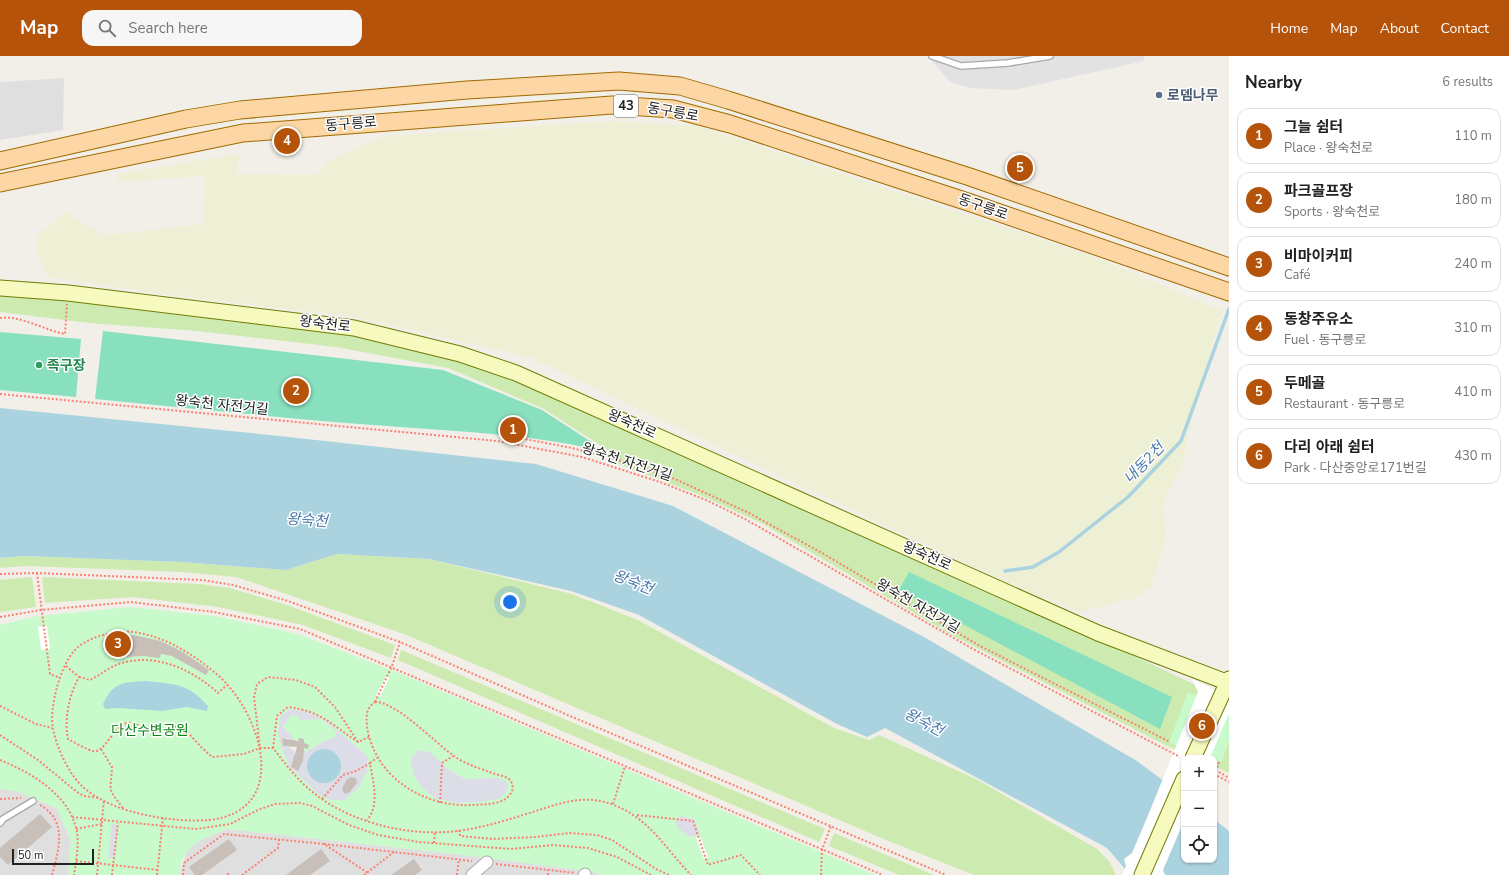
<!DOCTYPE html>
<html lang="en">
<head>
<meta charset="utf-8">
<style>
  :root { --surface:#fff; --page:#f6f6f6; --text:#202124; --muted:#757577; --line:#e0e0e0; --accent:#b45309 }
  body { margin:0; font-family:"Nunito Sans","Noto Sans KR",sans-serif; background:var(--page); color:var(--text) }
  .controls { position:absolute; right:12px; bottom:12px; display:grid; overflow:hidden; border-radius:8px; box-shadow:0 1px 3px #0004 }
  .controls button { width:36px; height:36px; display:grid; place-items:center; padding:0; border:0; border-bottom:1px solid var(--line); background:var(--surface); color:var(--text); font:20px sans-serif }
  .scale { position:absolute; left:12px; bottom:10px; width:82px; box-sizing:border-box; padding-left:4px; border:2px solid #222; border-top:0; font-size:11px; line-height:14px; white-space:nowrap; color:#222; -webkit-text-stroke:3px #fff; paint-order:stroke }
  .you { position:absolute; left:510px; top:546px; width:14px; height:14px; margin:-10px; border:3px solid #fff; border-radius:50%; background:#1a73e8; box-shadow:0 0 0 6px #1a73e833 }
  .badge { display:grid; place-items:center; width:26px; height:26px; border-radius:50%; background:var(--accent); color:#fff; font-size:13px; font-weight:700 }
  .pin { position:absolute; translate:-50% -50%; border:2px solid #fff; box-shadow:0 1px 4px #0006 }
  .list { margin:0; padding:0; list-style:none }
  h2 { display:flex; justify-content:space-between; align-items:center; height:52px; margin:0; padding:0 16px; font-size:17px }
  h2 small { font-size:13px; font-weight:400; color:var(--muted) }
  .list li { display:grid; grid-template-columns:26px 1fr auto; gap:12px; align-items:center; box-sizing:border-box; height:56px; margin:0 8px 8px; padding:0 8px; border:1px solid var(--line); border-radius:12px }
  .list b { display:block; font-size:15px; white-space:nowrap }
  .list p { margin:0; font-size:13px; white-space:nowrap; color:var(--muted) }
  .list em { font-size:13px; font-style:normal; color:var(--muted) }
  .icon { flex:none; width:22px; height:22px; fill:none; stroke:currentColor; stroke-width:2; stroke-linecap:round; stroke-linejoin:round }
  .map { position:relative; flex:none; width:1229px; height:819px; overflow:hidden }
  header { display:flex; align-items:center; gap:24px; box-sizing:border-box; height:56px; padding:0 20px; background:var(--accent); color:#fff }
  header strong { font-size:19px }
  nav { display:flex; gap:22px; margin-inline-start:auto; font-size:14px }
  .search { width:280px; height:36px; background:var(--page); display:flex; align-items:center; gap:10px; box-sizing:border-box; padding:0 14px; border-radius:12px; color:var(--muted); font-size:15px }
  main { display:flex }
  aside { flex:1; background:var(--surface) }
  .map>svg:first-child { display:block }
</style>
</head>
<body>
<header>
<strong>Map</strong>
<div class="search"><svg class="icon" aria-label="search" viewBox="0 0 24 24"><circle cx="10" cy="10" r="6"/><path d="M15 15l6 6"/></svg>Search here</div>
<nav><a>Home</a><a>Map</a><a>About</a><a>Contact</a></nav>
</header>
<main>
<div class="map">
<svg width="1229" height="819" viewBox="0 0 1229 819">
  <rect width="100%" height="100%" fill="#f2efe9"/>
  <g fill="#e0dfdf">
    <path d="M64 22 63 74 0 84V26Z"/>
    <path d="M0 733 16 735 57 752 71 785 68 819H0Z"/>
    <path d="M227 773 455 798 594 816 602 819H179L188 792 204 782Z"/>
  </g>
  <path fill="#eef0d5" d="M612 65 698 70 1106 205 1222 255 1189 372 1183 409 1163 446 1166 483 1151 531 1132 543 1080 556 1011 529 529 301 355 261 169 239 49 221 37 199V180L66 156 103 179 204 168 205 120 118 126 117 118 239 98 237 118 317 119 330 104 385 80Z"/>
  <g fill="#cdebb0">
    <path d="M0 235 345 273 507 317 1097 582 1229 645 1209 702H1195L1165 689 948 577 763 468 700 439 610 405 606 393 544 353 448 312 336 291 197 275 89 267 0 256Z"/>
    <path d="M337 498 429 503 572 538 638 564 834 672 869 684 879 679 978 724 1097 793 1109 805 1116 819H974L886 784 404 578 236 521 181 516 27 510 0 512V502L24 500 180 506 286 514Z"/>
    <path d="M32 521 36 551 0 556V524Z"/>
    <path d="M42 521 199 528 230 532 287 549 395 589 391 602 303 569 218 551 133 541 45 547Z"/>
    <path d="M401 594 825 773 819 786 398 604Z"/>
    <path d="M1229 685V717L1214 710V704L1221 706Z"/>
    <path d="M834 777 934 819H899L829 790Z"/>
  </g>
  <g fill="#c8facc" fill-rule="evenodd">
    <path d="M130 551 215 560 298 578 399 617 875 819H602L594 816 455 798 227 773C202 783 182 788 179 819H68L71 785 57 752 16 735 0 733V569L38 560ZM290 653 304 655 326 664 368 701C367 722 360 730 345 744H330L318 738 290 711 278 676 280 661ZM450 715 466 723 489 722 499 743C470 747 445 752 422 732Z"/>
    <path d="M1188 636 1229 654V685L1221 706 1214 704V702H1209L1169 687Z"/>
    <path d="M291 659 297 660 300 664 322 663 337 676 334 682 328 683 306 697 283 671Z"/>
  </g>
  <g fill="#88e0be">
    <path d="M103 275 443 314 542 354 593 387V393C521 377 447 375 373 369 280 362 188 352 95 343Z"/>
    <path d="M0 276 81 283 76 341 0 334Z"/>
    <path d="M909 516 1172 641 1160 673 899 534Z"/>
  </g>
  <path fill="#e2e2e2" d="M928 0H1145L1143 5 1118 11 1012 34 971 32 950 26Z"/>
  <g fill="#dddde8" fill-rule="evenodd">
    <path d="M290 653 304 655 326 664 368 701 367 715 359 731 345 744H330L318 738 290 711 282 693 278 676 280 661ZM291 659 297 660 300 664 322 663 337 676 334 682 328 683 306 696 283 671ZM282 682H289L296 686 303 705 298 715 291 711 295 699 293 694 289 691 283 690ZM351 721 356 722 357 726 350 736 345 737 342 734 343 730 347 723Z"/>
    <path d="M418 694 430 696 450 715 466 723 499 722 506 725 508 729 506 737 499 743 485 745 458 747 436 743 422 732 413 718 411 708 412 701Z"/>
    <path d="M680 760 694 763 700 779 690 781 679 773 675 767Z"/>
    <path d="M112 768 118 769 114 802H108Z"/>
  </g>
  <g fill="#aad3df">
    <path d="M0 352 270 379 536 408 673 450 924 581 1137 705 1184 740V804H1214V763L1229 775V819H1130L1107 792 885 672 867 681 837 668 639 559 571 535 429 503 337 498 286 514 180 506 24 500 0 502Z"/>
    <path d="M145 625C174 628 188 627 208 650L207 655 187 651 162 655 119 652 105 653 103 648C114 625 123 627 145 625Z"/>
    <circle cx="324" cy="710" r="17"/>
  </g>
  <g fill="#fff">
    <path d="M47 570 50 593 41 594 38 571Z"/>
    <path d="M386 620 389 622 380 641 376 639Z"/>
    <path d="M1192 623 1229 641V657L1210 702H1184V765L1163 814 1165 819H1122L1126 810 1124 803 1132 797 1149 757 1198 636Z"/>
    <path d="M700 780 708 801 704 803 696 781Z"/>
  </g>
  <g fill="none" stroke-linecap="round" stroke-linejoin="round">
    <path stroke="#aad3df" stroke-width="3.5" d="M1005 515 1033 511 1059 496 1128 441 1181 385 1229 253"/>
  </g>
  <g fill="#c7bfb8">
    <path d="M134 579 161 585 183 596 209 614 206 619 172 600 161 598 160 602 143 600 126 601 124 593 108 599 102 585 112 581Z"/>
    <path d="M282 682 298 685 299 682 304 683V687L309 689 308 693 304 692 303 705 298 715 291 711 297 691 283 690Z"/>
    <path d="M351 721 356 722 357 727 350 736 345 738 342 734 343 730 347 723Z"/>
    <path d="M40 758 52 771 8 809 0 801V792Z"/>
    <path d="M229 783 237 794 202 819H195L189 811Z"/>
    <path d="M321 793 330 805 310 819H286Z"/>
    <path d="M414 803 422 814 415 819H391Z"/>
  </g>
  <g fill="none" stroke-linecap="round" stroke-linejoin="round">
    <g stroke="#a9a9a9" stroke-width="8">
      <g id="lane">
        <path d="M932 0 961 10 1008 7 1050 0"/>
        <path d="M0 767 3 763 33 745"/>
      </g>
    </g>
    <g stroke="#a9a9a9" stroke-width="13">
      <g id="street">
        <path d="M472 819 487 806"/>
        <path d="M584 819 585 818"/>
      </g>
    </g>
    <g stroke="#707d05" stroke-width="17">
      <g id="secondary">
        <path d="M0 232 68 237 354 272 460 298 516 317 1098 577 1229 627"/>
        <path d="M1193 702 1229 623"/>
        <path d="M1142 819 1184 723"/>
      </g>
    </g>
    <g stroke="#a06b00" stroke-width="19">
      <g id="primary">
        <path d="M0 105 186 63 240 54 467 34 619 25 680 30 728 44 970 121 1229 211"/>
        <path d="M0 127 243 77 612 49 673 53 730 68 971 147 1229 236"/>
      </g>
    </g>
    <g stroke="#fa8072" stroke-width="2" stroke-dasharray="2 2" stroke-linecap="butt">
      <path d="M0 262C20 259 44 274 65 278L67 248"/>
      <path d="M0 338 497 385 582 401 660 426 706 444 745 463 973 593 1180 701"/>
      <path d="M516 376 525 383 572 392 632 408 675 423 749 457 822 497 980 590 1170 686"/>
      <path d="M37 517 50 618 60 622"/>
      <path d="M0 518 37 517 202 524 233 529 288 545 400 586 570 660 946 819"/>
      <path d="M0 561 41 554 131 546 214 556 300 573 883 819"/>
      <path d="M123 575C161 577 193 597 221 622 262 661 291 755 209 764 172 767 111 757 83 731 68 717 57 692 53 673 49 652 60 611 74 595 87 581 106 578 123 575Z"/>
      <path d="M66 610 79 621C69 639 64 663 68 683 76 687 85 693 93 695 104 698 113 672 124 668 135 664 142 673 152 676 159 677 172 670 182 670L201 691 212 701 244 698 260 692"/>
      <path d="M79 621 90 624C101 619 110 610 122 607 157 597 193 614 218 637L227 629"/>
      <path d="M375 646C396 645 435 687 454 700 465 708 479 712 492 717 498 719 505 720 509 723 513 727 514 732 511 737 504 749 486 748 473 749 424 752 374 721 367 670 366 660 366 652 375 646Z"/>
      <path d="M375 646 392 610 400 586"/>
      <path d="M0 650 36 668 52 672"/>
      <path d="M0 679 38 704 77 736 84 740 99 742"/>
      <path d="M358 686 335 651 315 631 296 624 268 621 257 628 254 641 260 692H273C284 706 295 721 309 733 344 764 400 779 447 776 473 774 498 767 523 759 554 750 581 736 614 749 650 763 665 792 691 819"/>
      <path d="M273 692 277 660 288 651C321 655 332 669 358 686L369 681"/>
      <path d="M101 693 112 711C111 737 106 730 123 752"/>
      <path d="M0 704C32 717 70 739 77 776 79 790 76 806 74 819"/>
      <path d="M1219 706 1216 714 1229 722"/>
      <path d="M370 707 377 702"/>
      <path d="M1214 718 1229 726"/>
      <path d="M0 743 21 742"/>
      <path d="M322 743 343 719 356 715 370 707C373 726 380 749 367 764"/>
      <path d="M440 747 442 707 453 700"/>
      <path d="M613 748 625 710"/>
      <path d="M40 749C68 765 59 793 52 819"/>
      <path d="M637 759 693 765 708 809 741 799 760 819"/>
      <path d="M72 761 196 773 230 768 260 753 275 748 300 747 312 750 349 769 378 779 419 786 511 793 553 789 588 792 617 801 651 819"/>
      <path d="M76 773 102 768"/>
      <path d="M459 774 460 780 493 783 535 781 569 777 597 779 612 784 656 813 669 819"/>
      <path d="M434 787 435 775"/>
      <path d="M324 788 472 805"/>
      <path d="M76 805 158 814"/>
      <path d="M496 808 575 817"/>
      <path d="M97 819 104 744"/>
      <path d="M112 819 118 767"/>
      <path d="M157 819 163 762"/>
      <path d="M183 819 184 807 224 778 324 788 368 817"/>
      <path d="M228 819 229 815"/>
      <path d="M242 819 278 792 279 783"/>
      <path d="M364 819 394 796"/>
      <path d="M457 819 459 803"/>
      <path d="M548 819V814"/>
      <path d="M821 819 822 794 831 770"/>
    </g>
    <use href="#lane" stroke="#fff" stroke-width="5.5"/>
    <use href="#street" stroke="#fff" stroke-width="11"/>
    <use href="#secondary" stroke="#f7fabf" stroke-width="15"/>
    <use href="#primary" stroke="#fcd6a4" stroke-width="17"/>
  </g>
  <circle fill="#5c6f8a" stroke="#fff" stroke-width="1.5" cx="1159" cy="39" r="4"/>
  <circle fill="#2e9e5b" stroke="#fff" stroke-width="1.5" cx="39" cy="309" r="4"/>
  <g text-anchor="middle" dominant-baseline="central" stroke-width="3" stroke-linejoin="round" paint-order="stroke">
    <rect fill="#fff" stroke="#646464" stroke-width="1" x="614" y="39" width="24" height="22" rx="3"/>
    <g font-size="13" font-weight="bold" fill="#222">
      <text x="626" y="50">43</text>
    </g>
    <g font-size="14" font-weight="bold" fill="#4e5e75" stroke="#fff" text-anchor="start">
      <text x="1167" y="39">로뎀나무</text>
    </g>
    <g font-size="14" fill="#222" stroke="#fff">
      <text transform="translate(673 56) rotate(10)">동구릉로</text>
      <text transform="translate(351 68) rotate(-5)">동구릉로</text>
      <text transform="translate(983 151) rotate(19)">동구릉로</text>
      <text transform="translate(325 268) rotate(7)">왕숙천로</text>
      <text transform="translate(222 349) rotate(6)">왕숙천 자전거길</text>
      <text transform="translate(632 368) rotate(24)">왕숙천로</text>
      <text transform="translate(627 406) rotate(18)">왕숙천 자전거길</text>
      <text transform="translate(927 500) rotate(24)">왕숙천로</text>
      <text transform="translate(918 550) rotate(30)">왕숙천 자전거길</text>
    </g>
    <g font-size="14" font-weight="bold" fill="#27864d" stroke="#fff" text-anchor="start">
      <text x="47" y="309">족구장</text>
    </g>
    <g font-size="14" fill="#0c8416" stroke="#fff">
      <text x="150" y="674">다산수변공원</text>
    </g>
    <g font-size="15" font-style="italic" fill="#4a7aab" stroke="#fff">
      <text transform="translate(1144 407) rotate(-46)">내동2천</text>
      <text transform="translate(307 464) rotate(4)">왕숙천</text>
      <text transform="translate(633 526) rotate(22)">왕숙천</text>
      <text transform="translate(924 666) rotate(28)">왕숙천</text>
    </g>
  </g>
</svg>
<div class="controls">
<button>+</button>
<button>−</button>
<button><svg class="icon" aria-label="locate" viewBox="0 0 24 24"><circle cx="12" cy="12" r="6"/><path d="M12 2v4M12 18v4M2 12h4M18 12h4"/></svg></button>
</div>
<div class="scale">50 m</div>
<div class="you"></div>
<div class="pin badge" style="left:513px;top:374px">1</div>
<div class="pin badge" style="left:296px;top:335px">2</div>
<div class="pin badge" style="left:118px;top:588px">3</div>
<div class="pin badge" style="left:287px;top:85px">4</div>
<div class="pin badge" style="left:1020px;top:112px">5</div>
<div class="pin badge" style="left:1202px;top:670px">6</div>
</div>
<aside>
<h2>Nearby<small>6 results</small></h2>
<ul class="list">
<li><span class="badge">1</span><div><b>그늘 쉼터</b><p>Place · 왕숙천로</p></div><em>110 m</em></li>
<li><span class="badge">2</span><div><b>파크골프장</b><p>Sports · 왕숙천로</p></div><em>180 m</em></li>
<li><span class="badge">3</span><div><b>비마이커피</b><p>Café</p></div><em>240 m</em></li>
<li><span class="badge">4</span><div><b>동창주유소</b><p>Fuel · 동구릉로</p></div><em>310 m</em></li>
<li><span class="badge">5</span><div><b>두메골</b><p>Restaurant · 동구릉로</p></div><em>410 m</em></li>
<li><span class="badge">6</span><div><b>다리 아래 쉼터</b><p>Park · 다산중앙로171번길</p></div><em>430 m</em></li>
</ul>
</aside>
</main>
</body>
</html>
